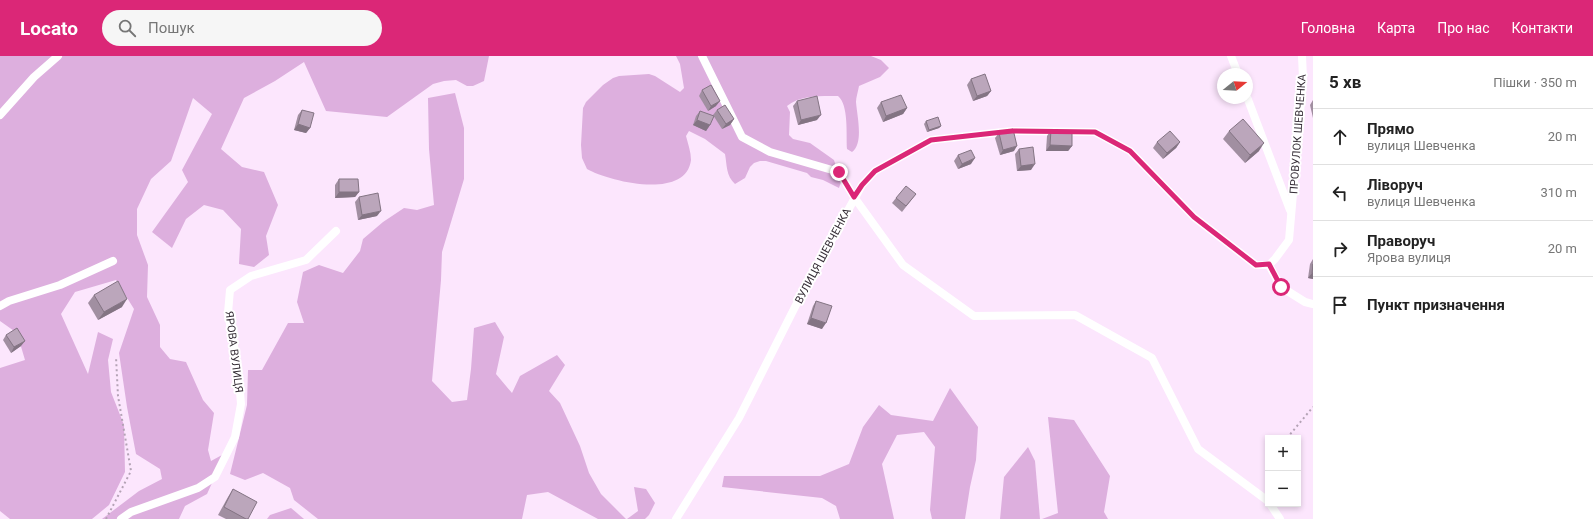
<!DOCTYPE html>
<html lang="uk">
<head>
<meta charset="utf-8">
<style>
  :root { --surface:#fff; --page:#f6f6f6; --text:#222; --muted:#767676; --line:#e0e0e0; --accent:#db2777 }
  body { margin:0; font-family:Roboto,sans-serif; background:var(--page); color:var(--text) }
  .controls { position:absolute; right:12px; bottom:12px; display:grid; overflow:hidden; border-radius:0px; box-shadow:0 2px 6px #0003 }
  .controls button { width:36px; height:36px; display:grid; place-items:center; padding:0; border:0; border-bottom:1px solid var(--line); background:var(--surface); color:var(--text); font:20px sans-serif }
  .compass { position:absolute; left:1217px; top:12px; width:36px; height:36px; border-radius:50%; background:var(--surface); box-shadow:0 2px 6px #0003; rotate:72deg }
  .stop { position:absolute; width:12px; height:12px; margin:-9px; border:3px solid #db2777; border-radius:50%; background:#fff }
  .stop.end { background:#db2777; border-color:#fff; box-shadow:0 1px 4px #0008 }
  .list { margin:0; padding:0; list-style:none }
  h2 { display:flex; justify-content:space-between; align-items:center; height:52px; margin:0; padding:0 16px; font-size:17px }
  h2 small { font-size:13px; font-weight:400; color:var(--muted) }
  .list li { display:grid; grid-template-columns:26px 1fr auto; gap:12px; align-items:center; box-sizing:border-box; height:56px; padding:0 16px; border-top:1px solid var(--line) }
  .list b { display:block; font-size:15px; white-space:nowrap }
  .list p { margin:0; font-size:13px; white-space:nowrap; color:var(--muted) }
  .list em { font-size:13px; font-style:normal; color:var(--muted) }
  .icon { flex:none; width:22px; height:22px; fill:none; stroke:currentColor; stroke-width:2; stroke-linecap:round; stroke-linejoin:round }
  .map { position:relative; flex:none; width:1313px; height:463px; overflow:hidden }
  header { display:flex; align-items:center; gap:24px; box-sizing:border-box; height:56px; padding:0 20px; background:var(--accent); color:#fff }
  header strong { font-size:19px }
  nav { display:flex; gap:22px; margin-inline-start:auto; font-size:14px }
  .search { width:280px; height:36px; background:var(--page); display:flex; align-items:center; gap:10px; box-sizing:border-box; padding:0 14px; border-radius:22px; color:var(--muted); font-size:15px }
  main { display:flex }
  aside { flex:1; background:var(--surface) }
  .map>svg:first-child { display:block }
</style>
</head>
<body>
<header>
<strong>Locato</strong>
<div class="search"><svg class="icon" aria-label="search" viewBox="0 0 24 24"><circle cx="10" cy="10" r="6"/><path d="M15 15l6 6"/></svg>Пошук</div>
<nav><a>Головна</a><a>Карта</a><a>Про нас</a><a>Контакти</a></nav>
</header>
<main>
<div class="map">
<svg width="1313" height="463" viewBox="0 0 1313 463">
  <rect width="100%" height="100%" fill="#fce6fd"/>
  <g fill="#ddafde">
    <path d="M0 0H489L484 25 473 30H467L456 24 444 25 433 28 387 61 326 55 304 6 275 25 244 42 221 93 242 111 264 116 278 149 266 180 269 199 254 211 239 208 241 173 223 154 204 149 186 163 172 192 152 176 188 126 182 114 212 58 193 42 171 105 151 123 137 153V179L148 209 147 241 160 269V291L170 303 186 306 203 344 214 357 208 394 211 405 222 399 217 416 207 438 185 450 179 463H102L139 435 162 423 160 413 136 398 127 351 119 297 134 253 116 224 75 236 61 258 88 318 98 276 113 283 108 304 111 336 124 369 125 416 109 449 92 463H10L0 455V312L25 304 17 277 0 265Z"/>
    <path d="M676 0H871L881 4 889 12 880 21 859 30C858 36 856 41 856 46 857 60 864 87 852 96L847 93C846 79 849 49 838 40 821 40 800 39 787 50L790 56 789 79 793 83 810 87 834 104 841 126 839 132 823 124 811 121 807 117 766 105H760L754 107 750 111 745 122 735 128C726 120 727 109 725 98L705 83 689 75 686 80C688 88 691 96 691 104 686 145 608 125 587 113L582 102 581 89 583 52 586 46 603 29 613 22 619 20 649 18 655 20 680 36 684 32 680 8Z"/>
    <path d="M455 37 464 72V123L442 196 441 224 432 325 452 346 467 344 471 313 474 272 495 266 504 281 496 318 512 337 520 320 557 299 565 309 549 335 560 347 580 390 589 417 601 438 626 463H598L548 436 527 439 522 463H318L294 444 290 432 263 417 245 424 230 418 247 349 248 314H262L288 267H304L297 246 303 216 319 209 343 217 360 195 363 183 383 166 404 152 417 154 434 149 429 93 428 42Z"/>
    <path d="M950 332 978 371 976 404 970 431 965 463H932L930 454 935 391 924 376 897 379 882 408 894 463H840L836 450 822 442 722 431 724 420H820L849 408 863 371 879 349 891 359 933 365Z"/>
    <path d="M1048 361 1074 364 1110 420 1104 456 1108 463H1042L1058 457Z"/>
    <path d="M1028 391 1035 405 1040 463H1000L1004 421Z"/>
    <path d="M634 431 646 433 655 447 649 459 645 463H627L638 455Z"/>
    <path d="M291 452 304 463H267L270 459Z"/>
  </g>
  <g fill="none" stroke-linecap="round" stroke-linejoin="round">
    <g stroke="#b4a3b5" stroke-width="2" stroke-dasharray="2 3" stroke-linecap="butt">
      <path d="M1287 382 1313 351"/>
      <path d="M106 463 131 415 118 340 116 301"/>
    </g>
    <g stroke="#fff" stroke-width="8">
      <path d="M702 0 742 81 770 96 839 116 854 141 903 209 974 260 1075 259 1152 302 1198 393 1268 445"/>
      <path d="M1231 0 1238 18"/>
      <path d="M1247 41 1290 154"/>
      <path d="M0 59 34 21 58 0"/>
      <path d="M1269 209 1275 203 1289 184 1303 22 1302 0"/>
      <path d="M0 250 9 245 60 229 113 205"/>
      <path d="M1270 448 1280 463"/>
      <path d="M121 463 131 456 198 432 215 421 235 381 241 348 238 312 228 257 230 234 251 220 306 204 336 175"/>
      <path d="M676 463 739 362 797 247 862 129 875 115 931 84 1012 75 1095 76 1130 95 1194 161 1256 209H1269L1281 231 1305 246 1313 248"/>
    </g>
  </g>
  <g fill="#a18fa1">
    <path d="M971 23 991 35 987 40 973 45 967 29Z"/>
    <path d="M702 34 716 50 708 55 699 40Z"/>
    <path d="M1313 44V62L1310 49Z"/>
    <path d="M797 45 817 64 798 69 793 50Z"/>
    <path d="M881 46 907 52 903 58 883 66 877 52Z"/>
    <path d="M302 54 310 72 306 77 294 74 298 59Z"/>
    <path d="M717 54 734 63 730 69 722 73 713 59Z"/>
    <path d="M700 55 710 69 706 75 693 69 696 60Z"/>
    <path d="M926 65 941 70 939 72 927 76 924 68Z"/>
    <path d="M1051 74 1072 90 1068 95H1046L1047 80Z"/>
    <path d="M1229 75 1259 95 1245 107 1223 83Z"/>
    <path d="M999 77 1014 95 1000 99 995 82Z"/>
    <path d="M1157 86H1180L1176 92 1163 103 1153 92Z"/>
    <path d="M1019 93 1031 114 1017 115 1015 98Z"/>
    <path d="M958 99 971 108 958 113 954 105Z"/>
    <path d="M339 123 359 136 355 141 335 142V129Z"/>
    <path d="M916 138 902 156 892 147 896 142Z"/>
    <path d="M359 141 377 160 358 164 355 146Z"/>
    <path d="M1313 203V223L1308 222 1310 208Z"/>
    <path d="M94 239 122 251 98 264 88 247Z"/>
    <path d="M816 245 822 273 807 268 813 250Z"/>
    <path d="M6 279 21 290 11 297 3 284Z"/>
    <path d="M233 433 248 463H226L218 459 228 441Z"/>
  </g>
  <g fill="#837483">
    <path d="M991 35 987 40 973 45 977 40Z"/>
    <path d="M720 45 716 50 708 55 711 50Z"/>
    <path d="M907 52 903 58 883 66 886 60Z"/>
    <path d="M821 59 817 64 798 69 801 64Z"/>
    <path d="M734 63 730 69 722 73 726 68Z"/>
    <path d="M697 64 710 69 706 75 693 69Z"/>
    <path d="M298 68 310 72 306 77 294 74Z"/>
    <path d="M941 70 939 72 927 76 929 74Z"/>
    <path d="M1180 86 1176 92 1163 103 1167 97Z"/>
    <path d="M1264 87 1259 95 1245 107 1250 99Z"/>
    <path d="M1050 89 1072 90 1068 95H1046Z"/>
    <path d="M1017 90 1014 95 1000 99 1003 94Z"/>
    <path d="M975 102 971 108 958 113 962 108Z"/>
    <path d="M1035 108 1031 114 1017 115 1021 110Z"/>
    <path d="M339 136H359L355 141 335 142Z"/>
    <path d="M381 155 377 160 358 164 362 159Z"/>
    <path d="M1312 217H1313V223L1308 222Z"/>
    <path d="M127 243 122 251 98 264 104 256Z"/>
    <path d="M811 262 826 267 822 273 807 268Z"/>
    <path d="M25 285 21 290 11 297 14 291Z"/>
  </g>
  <g fill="#bba6bb" stroke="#837483">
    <path d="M985 18 991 35 977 40 971 23Z"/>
    <path d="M711 29 720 45 711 50 702 34Z"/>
    <path d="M901 39 907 52 886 60 881 46Z"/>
    <path d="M817 40 821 59 801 64 797 45Z"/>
    <path d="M725 49 734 63 726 68 717 54Z"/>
    <path d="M302 54 314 57 310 72 298 68Z"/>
    <path d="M700 55 714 60 710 69 697 64Z"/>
    <path d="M938 61 941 70 929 74 926 65Z"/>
    <path d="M1243 63 1264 87 1250 99 1229 75Z"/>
    <path d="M1013 73 1017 90 1003 94 999 77Z"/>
    <path d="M1051 74 1072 75V90L1050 89Z"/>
    <path d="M1170 75 1180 86 1167 97 1157 86Z"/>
    <path d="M1033 91 1035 108 1021 110 1019 93Z"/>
    <path d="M971 94 975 102 962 108 958 99Z"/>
    <path d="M339 123H358L359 136H339Z"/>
    <path d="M906 130 916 138 906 150 896 142Z"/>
    <path d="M378 137 381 155 362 159 359 141Z"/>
    <path d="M1313 208V217H1312Z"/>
    <path d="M118 225 127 243 104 256 94 239Z"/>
    <path d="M816 245 832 250 826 267 811 262Z"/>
    <path d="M17 272 25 285 14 291 6 279Z"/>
    <path d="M233 433 257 446 248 463H246L224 451Z"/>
  </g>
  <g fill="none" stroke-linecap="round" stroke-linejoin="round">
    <path stroke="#db2777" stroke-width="5" d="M839 116 854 141 862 129 875 115 931 84 1012 75 1095 76 1130 95 1194 161 1256 209 1269 208 1281 231"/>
  </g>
  <g text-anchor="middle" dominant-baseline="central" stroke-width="4" stroke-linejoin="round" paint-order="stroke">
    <g font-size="11" fill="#362e37" stroke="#fff">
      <text transform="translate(1298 78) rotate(-86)">ПРОВУЛОК ШЕВЧЕНКА</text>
      <text transform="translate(823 200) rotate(-62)">ВУЛИЦЯ ШЕВЧЕНКА</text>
      <text transform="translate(234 296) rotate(83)">ЯРОВА ВУЛИЦЯ</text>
    </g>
  </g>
</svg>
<div class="controls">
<button>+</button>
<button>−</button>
</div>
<svg class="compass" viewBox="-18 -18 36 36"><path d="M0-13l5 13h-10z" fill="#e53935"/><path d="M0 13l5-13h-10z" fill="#767676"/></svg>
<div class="stop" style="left:1281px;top:231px"></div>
<div class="stop end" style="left:839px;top:116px"></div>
</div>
<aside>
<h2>5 хв<small>Пішки · 350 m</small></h2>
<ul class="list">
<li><svg class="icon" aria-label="ahead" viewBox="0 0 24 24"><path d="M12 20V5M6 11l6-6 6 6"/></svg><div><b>Прямо</b><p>вулиця Шевченка</p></div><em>20 m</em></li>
<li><svg class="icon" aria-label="left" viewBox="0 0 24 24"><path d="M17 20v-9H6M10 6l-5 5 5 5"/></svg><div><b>Ліворуч</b><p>вулиця Шевченка</p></div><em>310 m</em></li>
<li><svg class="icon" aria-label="right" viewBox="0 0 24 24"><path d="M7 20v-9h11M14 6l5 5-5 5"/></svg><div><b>Праворуч</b><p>Ярова вулиця</p></div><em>20 m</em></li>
<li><svg class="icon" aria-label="arrive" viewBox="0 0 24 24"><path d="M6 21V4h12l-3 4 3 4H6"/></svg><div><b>Пункт призначення</b></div></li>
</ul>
</aside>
</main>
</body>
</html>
